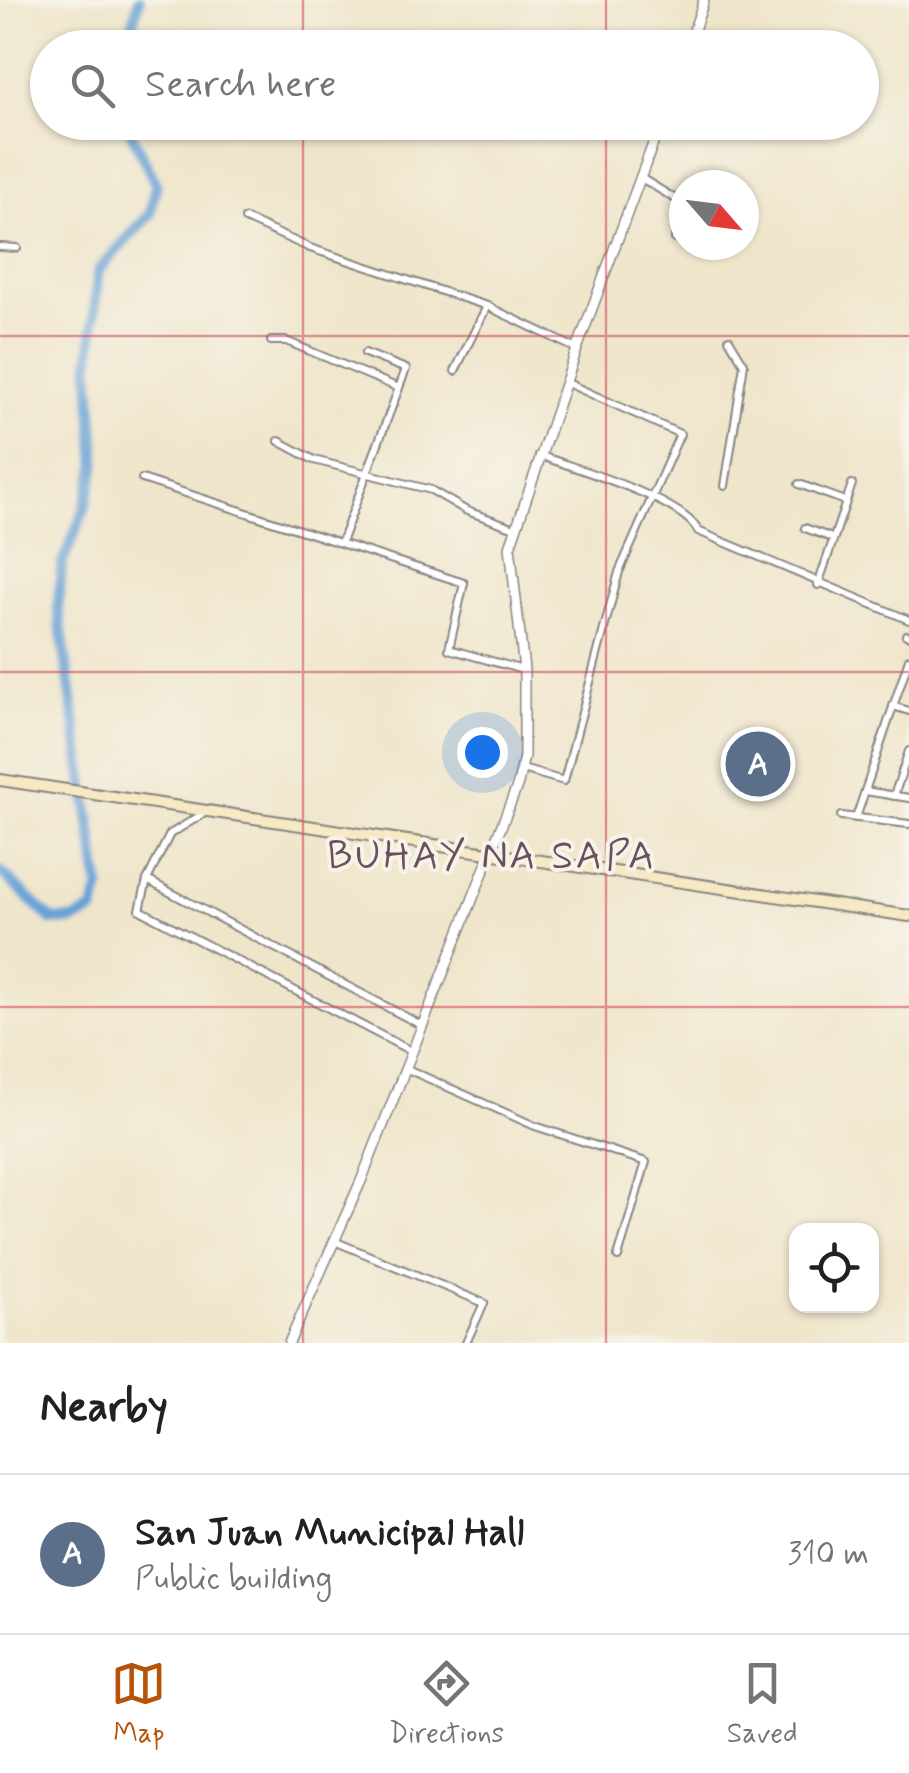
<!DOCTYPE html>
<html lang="en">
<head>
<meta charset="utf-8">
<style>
  :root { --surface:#fff; --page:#f6f6f6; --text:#202124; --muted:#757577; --line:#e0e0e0; --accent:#b45309 }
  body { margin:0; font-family:Mynerve,sans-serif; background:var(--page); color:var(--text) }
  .controls { position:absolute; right:30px; bottom:30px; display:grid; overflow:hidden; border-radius:20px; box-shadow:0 2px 8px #0004 }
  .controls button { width:90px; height:90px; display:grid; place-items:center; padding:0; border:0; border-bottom:2px solid var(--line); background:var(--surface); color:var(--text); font:50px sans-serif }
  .compass { position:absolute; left:669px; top:170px; width:90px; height:90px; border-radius:50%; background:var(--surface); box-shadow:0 2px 8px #0004; rotate:118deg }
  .you { position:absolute; left:482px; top:752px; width:35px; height:35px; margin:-25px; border:8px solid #fff; border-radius:50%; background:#1a73e8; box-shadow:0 0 0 15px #1a73e833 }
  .badge { display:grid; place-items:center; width:65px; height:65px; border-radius:50%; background:var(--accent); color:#fff; font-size:32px; font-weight:700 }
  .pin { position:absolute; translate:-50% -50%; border:5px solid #fff; box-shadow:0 2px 10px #0006 }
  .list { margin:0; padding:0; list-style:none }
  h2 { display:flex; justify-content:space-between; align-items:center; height:130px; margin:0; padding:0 40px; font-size:42px }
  h2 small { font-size:32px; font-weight:400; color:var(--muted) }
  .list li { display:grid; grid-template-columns:65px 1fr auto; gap:30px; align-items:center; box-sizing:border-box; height:160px; padding:0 40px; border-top:2px solid var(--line) }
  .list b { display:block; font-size:38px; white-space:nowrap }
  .list p { margin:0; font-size:32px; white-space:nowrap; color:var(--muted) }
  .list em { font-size:32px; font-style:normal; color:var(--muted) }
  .icon { flex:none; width:55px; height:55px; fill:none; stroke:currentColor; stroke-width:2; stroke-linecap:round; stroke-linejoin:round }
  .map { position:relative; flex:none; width:909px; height:1343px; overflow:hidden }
  .search { position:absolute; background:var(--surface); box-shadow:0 2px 8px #0004; left:30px; right:30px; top:30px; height:110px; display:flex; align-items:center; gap:25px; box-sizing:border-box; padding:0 35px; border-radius:55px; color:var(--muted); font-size:38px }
  .sheet { height:290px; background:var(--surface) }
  nav { display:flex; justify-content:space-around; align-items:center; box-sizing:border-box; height:140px; border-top:2px solid var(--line); background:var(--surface); font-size:28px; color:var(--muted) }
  nav a { display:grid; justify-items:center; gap:5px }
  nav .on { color:var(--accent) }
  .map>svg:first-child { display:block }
</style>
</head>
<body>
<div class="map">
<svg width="909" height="1343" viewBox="0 0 909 1343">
  <rect width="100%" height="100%" fill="#f7f3e8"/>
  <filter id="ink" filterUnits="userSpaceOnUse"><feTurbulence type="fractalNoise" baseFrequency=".01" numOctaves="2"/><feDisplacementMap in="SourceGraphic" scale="20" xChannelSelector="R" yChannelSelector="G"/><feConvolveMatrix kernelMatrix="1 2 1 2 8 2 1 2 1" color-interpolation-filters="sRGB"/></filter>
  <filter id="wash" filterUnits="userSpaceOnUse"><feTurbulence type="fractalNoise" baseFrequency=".0048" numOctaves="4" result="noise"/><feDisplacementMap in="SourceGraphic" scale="40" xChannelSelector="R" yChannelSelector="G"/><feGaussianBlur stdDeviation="2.25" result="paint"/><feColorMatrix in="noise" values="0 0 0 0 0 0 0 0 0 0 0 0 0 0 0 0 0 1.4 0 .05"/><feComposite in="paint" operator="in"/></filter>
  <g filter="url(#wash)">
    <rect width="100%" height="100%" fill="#efe5ca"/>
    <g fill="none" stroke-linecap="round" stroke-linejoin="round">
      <g stroke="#66a1d6" stroke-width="11">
        <path d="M127 48 139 0"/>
        <path d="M0 871 52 920H74L93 911 100 888 58 607 62 564 85 508 96 465 90 367 98 271 150 214 156 185 126 122"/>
      </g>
    </g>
  </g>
  <g filter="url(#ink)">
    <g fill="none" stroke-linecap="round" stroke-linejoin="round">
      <g stroke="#888482" stroke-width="10">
        <g id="minor">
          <path d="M641 178 682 203 675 239"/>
          <path d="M245 219 310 248 487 306 577 349"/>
          <path d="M0 247 17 248"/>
          <path d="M271 341H286L399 388"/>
          <path d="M455 371 487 306"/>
          <path d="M279 441 314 460 431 490 467 511 515 528"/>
          <path d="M539 455C574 468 684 500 698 531L909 620"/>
          <path d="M142 479 464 583 449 649 523 670"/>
          <path d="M799 484 845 501"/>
          <path d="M725 486 744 364 729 339"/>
          <path d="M805 528 832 538"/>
          <path d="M342 540 406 369 365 353"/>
          <path d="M818 585 852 484"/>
          <path d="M906 635 909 636"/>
          <path d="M893 706 909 711"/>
          <path d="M522 769 564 781 619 572 680 434 565 382"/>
          <path d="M865 791 909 798"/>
          <path d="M894 796 909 751"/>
          <path d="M208 811 170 834 147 880 140 910 411 1051"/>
          <path d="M841 816 909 824"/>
          <path d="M856 818 909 659"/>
          <path d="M147 880 421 1025"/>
          <path d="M405 1068 535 1126 646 1162 618 1257"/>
          <path d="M334 1241 484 1303 466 1343"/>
        </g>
      </g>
      <g stroke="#888482" stroke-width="12">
        <g id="tertiary">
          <path d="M688 48 704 0"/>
          <path d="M289 1343 361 1181 518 784 524 756V670L510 547 577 349 661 122"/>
        </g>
      </g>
      <g stroke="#888482" stroke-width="14">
        <path id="secondary" d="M0 780 909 916"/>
      </g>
      <use href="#minor" stroke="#fff" stroke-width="6"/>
      <use href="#tertiary" stroke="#fff" stroke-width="9"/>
      <use href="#secondary" stroke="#f6e9c3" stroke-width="10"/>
    </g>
  </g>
  <path fill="none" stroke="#d1495b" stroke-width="2.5" stroke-opacity="0.55" d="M303 0V48M606 0V48M303 122V1343M606 122V1343M0 336H909M0 672H909M0 1007H909"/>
  <g text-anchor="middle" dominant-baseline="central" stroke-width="8" stroke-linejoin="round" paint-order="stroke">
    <g font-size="40" letter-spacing="2.5" fill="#6b515d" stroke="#f7f3e8">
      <text x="492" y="857">BUHAY NA SAPA</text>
    </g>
  </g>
</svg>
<div class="controls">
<button><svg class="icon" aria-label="locate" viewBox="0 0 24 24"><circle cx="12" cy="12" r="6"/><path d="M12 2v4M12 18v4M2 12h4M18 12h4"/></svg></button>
</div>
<svg class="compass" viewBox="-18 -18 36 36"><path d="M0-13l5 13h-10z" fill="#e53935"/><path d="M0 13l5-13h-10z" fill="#757577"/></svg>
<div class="you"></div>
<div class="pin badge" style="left:758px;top:764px;background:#5c6f8a">A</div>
<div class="search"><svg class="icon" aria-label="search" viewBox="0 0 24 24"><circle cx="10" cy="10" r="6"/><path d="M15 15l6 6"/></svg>Search here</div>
</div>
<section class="sheet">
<h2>Nearby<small></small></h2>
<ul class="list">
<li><span class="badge" style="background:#5c6f8a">A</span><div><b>San Juan Municipal Hall</b><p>Public building</p></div><em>310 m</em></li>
</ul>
</section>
<nav>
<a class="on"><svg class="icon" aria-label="map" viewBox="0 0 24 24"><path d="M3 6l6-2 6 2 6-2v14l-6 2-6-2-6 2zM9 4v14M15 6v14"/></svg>Map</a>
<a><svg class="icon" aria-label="directions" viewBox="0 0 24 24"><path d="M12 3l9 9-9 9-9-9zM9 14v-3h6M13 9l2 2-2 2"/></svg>Directions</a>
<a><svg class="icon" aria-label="saved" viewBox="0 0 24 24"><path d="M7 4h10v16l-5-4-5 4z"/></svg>Saved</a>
</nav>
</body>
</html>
